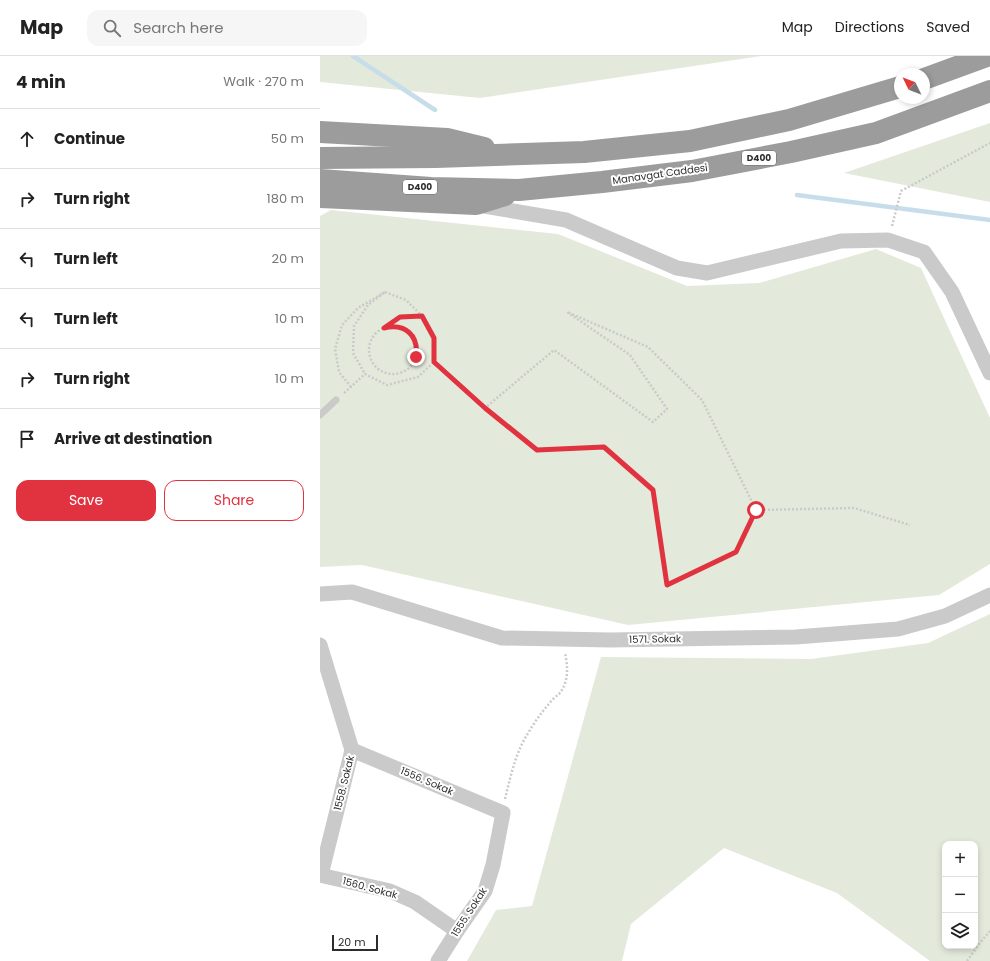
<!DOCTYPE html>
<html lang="en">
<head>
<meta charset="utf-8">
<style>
  :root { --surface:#fff; --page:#f6f6f6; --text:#222; --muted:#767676; --line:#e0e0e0; --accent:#e13240 }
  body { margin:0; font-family:Poppins,sans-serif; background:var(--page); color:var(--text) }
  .controls { position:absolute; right:12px; bottom:12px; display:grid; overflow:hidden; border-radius:8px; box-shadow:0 2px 6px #0003 }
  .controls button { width:36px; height:36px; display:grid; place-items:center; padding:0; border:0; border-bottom:1px solid var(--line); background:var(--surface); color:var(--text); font:20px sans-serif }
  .compass { position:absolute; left:574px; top:12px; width:36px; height:36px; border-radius:50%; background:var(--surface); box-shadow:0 2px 6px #0003; rotate:313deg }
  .scale { position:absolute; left:12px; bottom:10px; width:46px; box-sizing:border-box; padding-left:4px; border:2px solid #2d2d2d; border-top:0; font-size:11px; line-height:14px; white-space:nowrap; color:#2d2d2d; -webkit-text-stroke:3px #fff; paint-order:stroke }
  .stop { position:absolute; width:12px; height:12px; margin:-9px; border:3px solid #e13240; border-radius:50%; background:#fff }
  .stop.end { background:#e13240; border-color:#fff; box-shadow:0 1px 4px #0008 }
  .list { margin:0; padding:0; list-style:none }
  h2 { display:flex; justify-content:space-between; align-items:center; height:52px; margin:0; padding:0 16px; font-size:17px }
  h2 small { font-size:13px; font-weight:400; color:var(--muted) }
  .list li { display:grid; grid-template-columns:26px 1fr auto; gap:12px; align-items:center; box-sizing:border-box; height:60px; padding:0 16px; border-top:1px solid var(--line) }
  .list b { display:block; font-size:15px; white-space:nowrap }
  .list em { font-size:13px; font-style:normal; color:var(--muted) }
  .actions { display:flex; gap:8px; padding:12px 16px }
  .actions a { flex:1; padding:9px 0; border:1px solid var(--accent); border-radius:12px; text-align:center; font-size:14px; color:var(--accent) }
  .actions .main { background:var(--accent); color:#fff }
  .icon { flex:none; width:22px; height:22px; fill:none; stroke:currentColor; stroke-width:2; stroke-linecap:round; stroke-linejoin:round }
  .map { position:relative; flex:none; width:670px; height:905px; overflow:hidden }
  header { display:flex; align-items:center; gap:24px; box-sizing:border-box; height:56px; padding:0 20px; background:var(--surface); border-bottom:1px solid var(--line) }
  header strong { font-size:19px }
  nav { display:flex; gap:22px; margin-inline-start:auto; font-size:14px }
  .search { width:280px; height:36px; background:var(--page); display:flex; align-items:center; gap:10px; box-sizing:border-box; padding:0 14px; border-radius:12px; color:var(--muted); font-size:15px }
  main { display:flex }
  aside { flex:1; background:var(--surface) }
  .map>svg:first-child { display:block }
</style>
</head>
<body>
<header>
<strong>Map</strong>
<div class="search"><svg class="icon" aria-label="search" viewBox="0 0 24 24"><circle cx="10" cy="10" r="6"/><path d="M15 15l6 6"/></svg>Search here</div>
<nav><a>Map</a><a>Directions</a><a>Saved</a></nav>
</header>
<main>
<aside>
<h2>4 min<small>Walk · 270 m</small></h2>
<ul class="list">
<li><svg class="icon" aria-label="ahead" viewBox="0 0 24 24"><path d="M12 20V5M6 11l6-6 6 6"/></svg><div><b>Continue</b></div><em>50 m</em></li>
<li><svg class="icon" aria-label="right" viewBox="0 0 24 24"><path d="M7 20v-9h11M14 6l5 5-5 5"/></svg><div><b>Turn right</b></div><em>180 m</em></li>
<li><svg class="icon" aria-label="left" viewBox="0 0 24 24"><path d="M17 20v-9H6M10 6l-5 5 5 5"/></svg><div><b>Turn left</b></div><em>20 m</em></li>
<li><svg class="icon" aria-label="left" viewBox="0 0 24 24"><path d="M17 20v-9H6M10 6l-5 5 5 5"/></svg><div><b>Turn left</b></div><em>10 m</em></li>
<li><svg class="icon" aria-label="right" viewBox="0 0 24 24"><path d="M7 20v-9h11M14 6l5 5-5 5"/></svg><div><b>Turn right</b></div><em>10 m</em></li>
<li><svg class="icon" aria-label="arrive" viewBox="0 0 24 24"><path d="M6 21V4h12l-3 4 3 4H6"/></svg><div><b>Arrive at destination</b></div></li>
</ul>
<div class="actions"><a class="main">Save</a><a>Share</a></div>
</aside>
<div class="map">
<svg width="670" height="905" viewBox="0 0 670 905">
  <rect width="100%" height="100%" fill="#fff"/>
  <g fill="#e3eadb" fill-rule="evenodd">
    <path d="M0 0H441L160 42 0 26Z"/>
    <path d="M670 67V146L524 117Z"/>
    <path d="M11 154 238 178 367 230 439 227 556 193 601 212 670 362V508L619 539 308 569 42 509 0 511V160Z"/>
    <path d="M670 558V905H610L517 837 404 792 311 868 302 905H147L176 854 212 850 281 601 491 603 608 587ZM625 788H655V890H625Z"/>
  </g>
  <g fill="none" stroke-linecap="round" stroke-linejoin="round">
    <g stroke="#c7ddea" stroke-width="4.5">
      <path d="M33 0 115 54"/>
      <path d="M477 139 670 164"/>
    </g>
    <g stroke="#cacaca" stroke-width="2.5" stroke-dasharray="2 2" stroke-linecap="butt">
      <path d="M572 170 581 135 670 87"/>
      <path d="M65 236 86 244 102 260"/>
      <circle cx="73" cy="294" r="24"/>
      <path d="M66 271 80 261 102 260 114 282V306"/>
      <path d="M31 331 19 316 15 293 22 269 38 252 65 236 48 249 34 270 33 297 45 318"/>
      <path d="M24 337 45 318 67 329 98 321 114 306 165 352 217 394 284 391 333 434 347 529 416 495 436 454 382 344 328 291 247 256 310 299 347 353 333 366 234 294 165 352"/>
      <path d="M436 454 534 452 590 469"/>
      <path d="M185 743C190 723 194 703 204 684 211 672 219 659 228 649 231 645 235 641 239 638 249 626 248 611 245 597"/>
      <path d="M647 905 659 888 670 875"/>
    </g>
    <path stroke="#cacaca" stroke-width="7" d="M0 359 16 344"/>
    <g stroke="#cacaca" stroke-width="15">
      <path d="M158 149 246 164 357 212 387 217 521 185 568 184 604 196 632 236 670 317"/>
      <path d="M0 538 32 536 182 582 290 584 476 581 578 573 625 560 670 539"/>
      <path d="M0 589 32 694 1 819"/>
      <path d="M32 694 183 757 173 809 165 835 137 875 118 905"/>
      <path d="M0 819 70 835 95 846 137 875"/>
    </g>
    <g stroke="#9c9c9c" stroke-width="22">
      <path d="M604 23 667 0"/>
      <path d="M0 76 127 83 164 92"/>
      <path d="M0 102 116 101 264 96 370 85 469 64 580 31"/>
      <path d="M0 124 111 132 199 134 282 126 372 115 471 96 556 77 670 35"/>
      <path d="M0 141 156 148 185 139"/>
    </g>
  </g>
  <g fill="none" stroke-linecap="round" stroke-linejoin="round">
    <path stroke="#e13240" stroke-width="5" d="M96 301C99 279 85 267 64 272L80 261 102 260 114 282V306L165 352 217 394 284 391 333 434 347 529 416 496 436 454"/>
  </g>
  <g text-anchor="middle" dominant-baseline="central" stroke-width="4" stroke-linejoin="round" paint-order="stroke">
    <g fill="#fff" stroke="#6c6c6c" stroke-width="1">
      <rect x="422" y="95" width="34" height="14" rx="3"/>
      <rect x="83" y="124" width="34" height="14" rx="3"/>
    </g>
    <g font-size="9" font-weight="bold" fill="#2d2d2d">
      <text x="439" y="102">D400</text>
      <text x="100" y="131">D400</text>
    </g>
    <g font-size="10" fill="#2d2d2d" stroke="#fff">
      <text transform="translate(340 118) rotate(-8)">Manavgat Caddesi</text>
      <text transform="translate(335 583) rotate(-1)">1571. Sokak</text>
      <text transform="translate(107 725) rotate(23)">1556. Sokak</text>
      <text transform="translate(24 727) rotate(-76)">1558. Sokak</text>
      <text transform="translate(50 832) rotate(15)">1560. Sokak</text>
      <text transform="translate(149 856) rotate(-57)">1555. Sokak</text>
    </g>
  </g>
</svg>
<div class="controls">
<button>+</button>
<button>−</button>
<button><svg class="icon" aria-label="layers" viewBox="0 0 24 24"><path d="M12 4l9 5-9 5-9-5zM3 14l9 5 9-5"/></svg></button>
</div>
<svg class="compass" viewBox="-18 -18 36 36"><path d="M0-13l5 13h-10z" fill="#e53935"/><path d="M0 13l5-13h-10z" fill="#767676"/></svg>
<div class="scale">20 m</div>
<div class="stop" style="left:436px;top:454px"></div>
<div class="stop end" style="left:96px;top:301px"></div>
</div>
</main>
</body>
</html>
